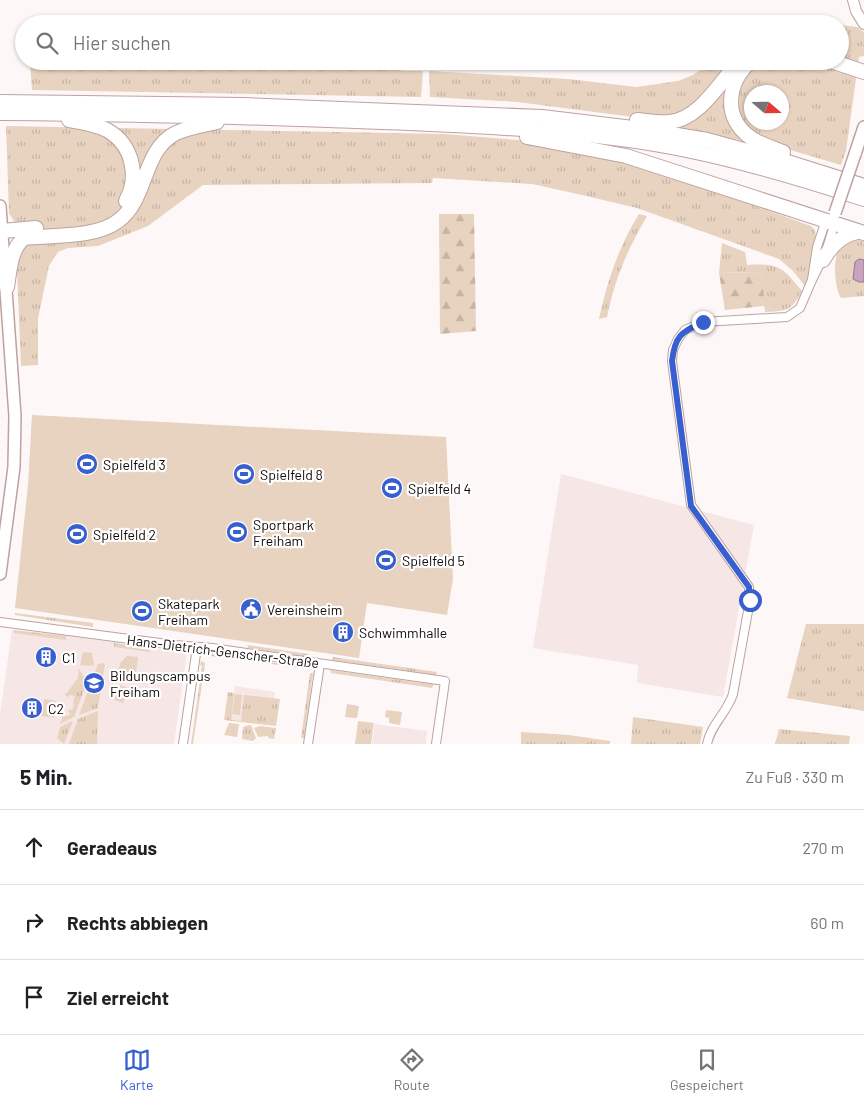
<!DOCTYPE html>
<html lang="de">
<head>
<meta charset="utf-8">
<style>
  :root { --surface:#fff; --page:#f6f6f6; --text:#202124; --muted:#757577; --line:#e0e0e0; --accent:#385fd0 }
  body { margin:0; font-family:Barlow,sans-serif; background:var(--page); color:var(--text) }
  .compass { position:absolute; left:744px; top:85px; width:45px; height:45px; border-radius:50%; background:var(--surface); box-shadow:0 1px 4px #0004; rotate:110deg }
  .stop { position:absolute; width:15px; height:15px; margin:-11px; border:4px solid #385fd0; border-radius:50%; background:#fff }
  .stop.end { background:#385fd0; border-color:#fff; box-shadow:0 1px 5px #0008 }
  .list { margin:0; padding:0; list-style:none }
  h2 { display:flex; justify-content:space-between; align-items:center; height:65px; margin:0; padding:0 20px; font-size:21px }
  h2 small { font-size:16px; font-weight:400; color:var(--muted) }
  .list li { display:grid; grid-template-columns:32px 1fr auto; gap:15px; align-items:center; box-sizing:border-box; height:75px; padding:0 20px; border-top:1px solid var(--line) }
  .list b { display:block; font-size:19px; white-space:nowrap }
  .list em { font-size:16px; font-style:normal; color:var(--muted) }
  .icon { flex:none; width:28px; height:28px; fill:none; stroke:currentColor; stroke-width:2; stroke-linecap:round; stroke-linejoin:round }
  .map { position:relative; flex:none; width:864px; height:744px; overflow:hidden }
  .search { position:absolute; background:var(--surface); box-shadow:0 1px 4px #0004; left:15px; right:15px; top:15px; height:55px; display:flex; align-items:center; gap:12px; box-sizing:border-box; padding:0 18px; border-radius:28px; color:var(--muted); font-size:19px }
  .sheet { height:290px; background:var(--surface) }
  nav { display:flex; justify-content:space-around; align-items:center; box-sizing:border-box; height:70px; border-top:1px solid var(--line); background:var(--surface); font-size:14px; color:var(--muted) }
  nav a { display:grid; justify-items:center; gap:2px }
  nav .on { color:var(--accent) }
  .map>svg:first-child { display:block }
</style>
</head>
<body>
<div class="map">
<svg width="864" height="744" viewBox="0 0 864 744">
  <defs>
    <pattern id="grass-tufts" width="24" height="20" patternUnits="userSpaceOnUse" patternTransform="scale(1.25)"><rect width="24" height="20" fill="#e7d3bf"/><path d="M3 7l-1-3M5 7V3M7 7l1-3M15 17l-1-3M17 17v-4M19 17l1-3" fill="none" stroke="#c5b4a3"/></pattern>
    <pattern id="forest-firs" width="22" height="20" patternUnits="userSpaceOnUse" patternTransform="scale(1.25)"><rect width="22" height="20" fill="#e7d3bf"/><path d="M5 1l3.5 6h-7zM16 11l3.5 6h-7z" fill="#c5b4a3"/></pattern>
  </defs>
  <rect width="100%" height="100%" fill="#fef7f7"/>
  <g fill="#f6e6e6">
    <path d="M561 474 754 525 723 697 637 683 638 665 533 648Z"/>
    <path d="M12 630 62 635 187 653 174 744H0V714Z"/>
    <path d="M235 686 275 692 270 725 230 720Z"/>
    <path d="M375 724 427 731 426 744H372Z"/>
  </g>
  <g fill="url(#grass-tufts)" fill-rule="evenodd">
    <path d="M775 19 808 20 833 24H755L758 21Z"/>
    <path d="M840 25 857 27 864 32V56L859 57 846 151 841 165 787 149 668 126 626 116 517 102 430 97 429 71 568 79 636 87 678 81 693 75 712 61H840ZM752 92H782V122H752Z"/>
    <path d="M403 61H424V69L394 65Z"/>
    <path d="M430 61H447L457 68H430Z"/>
    <path d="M350 62 405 71H423L421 97 32 90 30 63 310 67Z"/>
    <path d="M6 126 444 134 530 141 600 153 705 185 727 196 811 226 815 230 816 237 812 254 811 266 805 286 793 271 779 259 637 208 582 195 532 184 433 178 432 183 203 185 148 226 98 246 68 248 58 252 49 266 38 318V365L21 366 15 223 9 213Z"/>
    <path d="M639 214 647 216C627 251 615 278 607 317L599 319C607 281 619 246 639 214Z"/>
    <path d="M850 237 864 241V260L859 259V282H864V296L841 298C834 287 833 259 839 248 842 244 847 240 850 237Z"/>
    <path d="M722 243 745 252 747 265C779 263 782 267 802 291 792 311 786 311 765 312L761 272 719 273Z"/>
    <path d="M15 613 93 623V627L15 615Z"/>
    <path d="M806 624H864V711L787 698Z"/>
    <path d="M13 630 66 636V640L14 633Z"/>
    <path d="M114 643 150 648V652L114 647Z"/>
    <path d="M247 645 309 654V657L248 648Z"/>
    <path d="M210 654 307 667V669L211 656Z"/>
    <path d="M333 657 437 672 436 675 431 676V674L332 660Z"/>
    <path d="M201 661 205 663 193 744H191L202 666 200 665Z"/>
    <path d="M105 663 98 708 79 715 98 664Z"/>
    <path d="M79 669 87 682 74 717 60 724 63 716 70 715 68 711 70 709 72 710 74 705 73 703 75 696 70 695 68 697 65 695 78 678Z"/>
    <path d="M330 670 429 684 430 683H434L432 688 331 673Z"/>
    <path d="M310 673H313L304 738H301Z"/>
    <path d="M228 692 234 693 231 720 241 721 244 695 280 699 276 726 224 720Z"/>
    <path d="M98 711 97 744H69L78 719Z"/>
    <path d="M633 717 703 727 700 744H631Z"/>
    <path d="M73 721 64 744 57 738 60 727Z"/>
    <path d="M358 721 374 723 371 744H355Z"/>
    <path d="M249 725H251L256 738 253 741 242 739 243 727Z"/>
    <path d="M260 726 276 728 274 739 268 738V736L258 737 254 728Z"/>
    <path d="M779 729 850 736 849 744H775Z"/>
    <path d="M521 732 569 735 610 741V744H521Z"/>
  </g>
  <g fill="url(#forest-firs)">
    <path d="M439 214H474L476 331 440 334Z"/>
    <path d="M761 272 765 306 725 310 719 273Z"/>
  </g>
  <g fill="#e7d3bf">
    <path d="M32 415 446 437 453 579 447 615 367 603 359 658 15 608 28 485Z"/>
    <path d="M83 652 92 653 94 665 88 666 80 665Z"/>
    <path d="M127 656 138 657 135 680 117 673 121 662Z"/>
    <path d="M120 685 129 688 123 703 114 700Z"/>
    <path d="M235 694 242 695 240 715 232 714Z"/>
    <path d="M257 698 267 699V703L271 704 270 709 256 707Z"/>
    <path d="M44 699 56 701 54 718 42 716Z"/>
    <path d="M347 704 359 706 357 718 345 717Z"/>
    <path d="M386 710 402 712 400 725 389 723V718L385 717Z"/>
    <path d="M229 723 239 724 237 737 224 735Z"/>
  </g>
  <path fill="#c9a3c0" stroke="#927589" d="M859 259 864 260V282H859L853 279 855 262Z"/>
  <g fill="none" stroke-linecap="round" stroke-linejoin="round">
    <g stroke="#bea2a1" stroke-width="10">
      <g id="street">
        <path d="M812 280 817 247 824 226 831 224 833 229 827 248"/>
        <path d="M0 622 175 645 212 648 445 681 436 744"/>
        <path d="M183 744 197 647"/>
        <path d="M308 744 320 664"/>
        <path d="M707 744C711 724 727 713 733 694L750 600 749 587 691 505 672 361 673 350 678 339 685 330 703 322 787 317 800 308 812 280 823 258"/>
      </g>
    </g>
    <g stroke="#bea2a1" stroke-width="12">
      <path id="secondary" d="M853 0 856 11 864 24"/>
    </g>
    <g stroke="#bea2a1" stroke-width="14">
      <g id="primary">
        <path d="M855 154 864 127"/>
        <path d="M0 206 15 416 14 467 0 574"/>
      </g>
    </g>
    <g stroke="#bea2a1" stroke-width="16">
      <g id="highway">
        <path d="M751 61C727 82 722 118 751 138 760 144 772 148 783 152"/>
        <path d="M831 61 864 72"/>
        <path d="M0 102 244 105 542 117 641 129 707 140 781 160 864 186"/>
        <path d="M0 113C110 114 219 116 329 120 440 124 551 127 661 145 730 157 797 177 864 199"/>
        <path d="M69 120C82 122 95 124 107 130 132 144 140 176 126 201"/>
        <path d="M637 120C648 121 659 123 669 122 699 120 721 81 739 61"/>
        <path d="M527 137 626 156 864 233"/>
        <path d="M2 231 36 228"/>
        <path d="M823 260C831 246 841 235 857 232"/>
        <path d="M7 287C10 270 10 250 24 238 52 235 96 238 118 221 148 199 142 150 176 133 189 127 204 125 217 122"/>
      </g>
    </g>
    <use href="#street" stroke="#fff" stroke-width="8"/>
    <use href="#secondary" stroke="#fff" stroke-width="10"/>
    <use href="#primary" stroke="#fff" stroke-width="11"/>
    <use href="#highway" stroke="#fff" stroke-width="14"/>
    <g stroke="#bea2a1" stroke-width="14" stroke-linecap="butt">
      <path id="primary-bridge" d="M835 213 855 154"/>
    </g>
    <use href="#primary-bridge" stroke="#fff" stroke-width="11"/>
  </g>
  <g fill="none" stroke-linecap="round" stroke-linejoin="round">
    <path stroke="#385fd0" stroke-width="6" d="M703 322C681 332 675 336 672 361L691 506 749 587 750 600"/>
  </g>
  <defs>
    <g id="stadium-disc" transform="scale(1.125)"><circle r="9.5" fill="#385fd0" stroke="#fff"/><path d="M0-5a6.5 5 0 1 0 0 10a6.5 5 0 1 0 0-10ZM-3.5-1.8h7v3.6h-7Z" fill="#fff"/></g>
    <g id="civic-disc" transform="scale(1.125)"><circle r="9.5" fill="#385fd0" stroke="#fff"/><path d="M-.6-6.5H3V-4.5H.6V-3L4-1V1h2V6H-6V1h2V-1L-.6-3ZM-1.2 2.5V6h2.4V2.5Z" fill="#fff"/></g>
    <g id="building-disc" transform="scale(1.125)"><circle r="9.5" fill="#385fd0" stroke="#fff"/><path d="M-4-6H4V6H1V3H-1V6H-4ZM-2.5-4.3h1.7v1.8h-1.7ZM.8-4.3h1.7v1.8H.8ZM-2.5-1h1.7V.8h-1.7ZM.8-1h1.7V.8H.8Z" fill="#fff"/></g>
    <g id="school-disc" transform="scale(1.125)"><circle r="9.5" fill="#385fd0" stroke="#fff"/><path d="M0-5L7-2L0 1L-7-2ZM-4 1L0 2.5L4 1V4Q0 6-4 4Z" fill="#fff"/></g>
  </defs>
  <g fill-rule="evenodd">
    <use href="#stadium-disc" x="87" y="464"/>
    <use href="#stadium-disc" x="244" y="474"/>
    <use href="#stadium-disc" x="392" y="488"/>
    <use href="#stadium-disc" x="237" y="532"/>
    <use href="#stadium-disc" x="77" y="534"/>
    <use href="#stadium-disc" x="386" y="560"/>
    <use href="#civic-disc" x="251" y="609"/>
    <use href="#stadium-disc" x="142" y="611"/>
    <use href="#building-disc" x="343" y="632"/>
    <use href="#building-disc" x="46" y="657"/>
    <use href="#school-disc" x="94" y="683"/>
    <use href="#building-disc" x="32" y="708"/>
  </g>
  <g text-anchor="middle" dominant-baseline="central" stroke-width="4.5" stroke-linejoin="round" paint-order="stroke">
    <g font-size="14" fill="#120909" stroke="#fff" text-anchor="start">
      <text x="103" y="464">Spielfeld 3</text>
      <text x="260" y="474">Spielfeld 8</text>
      <text x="408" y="488">Spielfeld 4</text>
      <text x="253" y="524">Sportpark<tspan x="253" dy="16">Freiham</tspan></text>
      <text x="93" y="534">Spielfeld 2</text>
      <text x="402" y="560">Spielfeld 5</text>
      <text x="158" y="603">Skatepark<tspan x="158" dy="16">Freiham</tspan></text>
      <text x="267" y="609">Vereinsheim</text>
      <text x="359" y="632">Schwimmhalle</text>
      <text x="62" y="657">C1</text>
      <text x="110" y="675">Bildungscampus<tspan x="110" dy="16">Freiham</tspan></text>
      <text x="48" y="708">C2</text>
    </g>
    <g font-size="14" fill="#120909" stroke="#fff">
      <text transform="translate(223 651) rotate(7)">Hans-Dietrich-Genscher-Straße</text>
    </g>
  </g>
</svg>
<svg class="compass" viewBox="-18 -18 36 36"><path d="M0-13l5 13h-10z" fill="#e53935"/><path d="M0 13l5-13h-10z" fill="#757577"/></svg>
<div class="stop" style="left:750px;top:600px"></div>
<div class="stop end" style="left:703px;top:322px"></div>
<div class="search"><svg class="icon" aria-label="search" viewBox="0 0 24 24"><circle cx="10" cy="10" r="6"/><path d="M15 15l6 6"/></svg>Hier suchen</div>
</div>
<section class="sheet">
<h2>5 Min.<small>Zu Fuß · 330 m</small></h2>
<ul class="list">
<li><svg class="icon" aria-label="ahead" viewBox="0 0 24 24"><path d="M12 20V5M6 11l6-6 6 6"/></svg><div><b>Geradeaus</b></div><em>270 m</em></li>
<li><svg class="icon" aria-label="right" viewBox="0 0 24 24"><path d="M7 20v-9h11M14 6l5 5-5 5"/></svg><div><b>Rechts abbiegen</b></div><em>60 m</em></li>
<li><svg class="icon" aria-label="arrive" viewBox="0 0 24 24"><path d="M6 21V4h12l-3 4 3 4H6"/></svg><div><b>Ziel erreicht</b></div></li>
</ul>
</section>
<nav>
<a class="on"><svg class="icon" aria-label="map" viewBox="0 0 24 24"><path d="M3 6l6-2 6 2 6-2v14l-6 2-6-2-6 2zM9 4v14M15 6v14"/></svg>Karte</a>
<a><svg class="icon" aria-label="directions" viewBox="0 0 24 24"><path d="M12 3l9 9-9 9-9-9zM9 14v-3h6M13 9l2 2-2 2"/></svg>Route</a>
<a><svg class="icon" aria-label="saved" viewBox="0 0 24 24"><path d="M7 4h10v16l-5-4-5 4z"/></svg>Gespeichert</a>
</nav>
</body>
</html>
